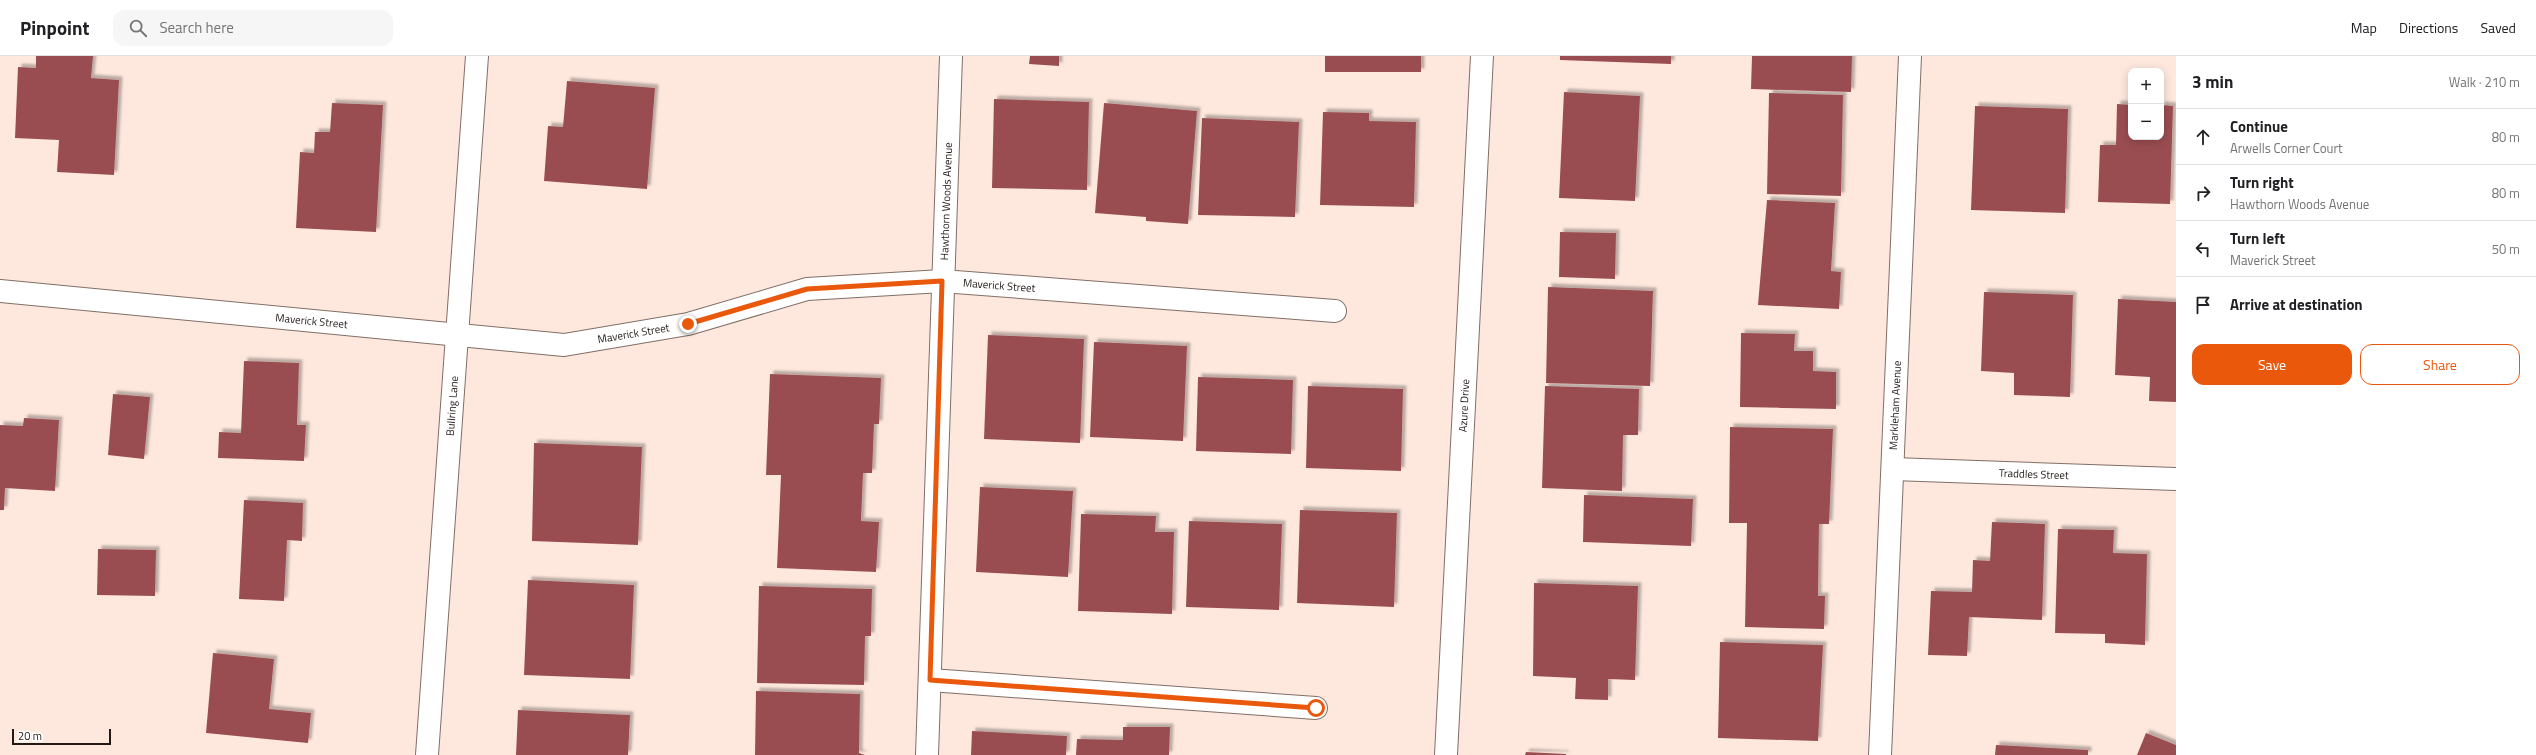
<!DOCTYPE html>
<html lang="en">
<head>
<meta charset="utf-8">
<style>
  :root { --surface:#fff; --page:#f6f6f6; --text:#202124; --muted:#757577; --line:#e0e0e0; --accent:#ea580c }
  body { margin:0; font-family:"Titillium Web",sans-serif; background:var(--page); color:var(--text) }
  .controls { position:absolute; right:12px; top:12px; display:grid; overflow:hidden; border-radius:8px; box-shadow:0 2px 10px #0003 }
  .controls button { width:36px; height:36px; display:grid; place-items:center; padding:0; border:0; border-bottom:1px solid var(--line); background:var(--surface); color:var(--text); font:20px sans-serif }
  .scale { position:absolute; left:12px; bottom:10px; width:99px; box-sizing:border-box; padding-left:4px; border:2px solid #211916; border-top:0; font-size:11px; line-height:14px; white-space:nowrap; color:#211916; -webkit-text-stroke:3px #fff; paint-order:stroke }
  .stop { position:absolute; width:12px; height:12px; margin:-9px; border:3px solid #ea580c; border-radius:50%; background:#fff }
  .stop.end { background:#ea580c; border-color:#fff; box-shadow:0 1px 4px #0008 }
  .list { margin:0; padding:0; list-style:none }
  h2 { display:flex; justify-content:space-between; align-items:center; height:52px; margin:0; padding:0 16px; font-size:17px }
  h2 small { font-size:13px; font-weight:400; color:var(--muted) }
  .list li { display:grid; grid-template-columns:26px 1fr auto; gap:12px; align-items:center; box-sizing:border-box; height:56px; padding:0 16px; border-top:1px solid var(--line) }
  .list b { display:block; font-size:15px; white-space:nowrap }
  .list p { margin:0; font-size:13px; white-space:nowrap; color:var(--muted) }
  .list em { font-size:13px; font-style:normal; color:var(--muted) }
  .actions { display:flex; gap:8px; padding:12px 16px }
  .actions a { flex:1; padding:9px 0; border:1px solid var(--accent); border-radius:12px; text-align:center; font-size:14px; color:var(--accent) }
  .actions .main { background:var(--accent); color:#fff }
  .icon { flex:none; width:22px; height:22px; fill:none; stroke:currentColor; stroke-width:2; stroke-linecap:round; stroke-linejoin:round }
  .map { position:relative; flex:none; width:2176px; height:699px; overflow:hidden }
  header { display:flex; align-items:center; gap:24px; box-sizing:border-box; height:56px; padding:0 20px; background:var(--surface); border-bottom:1px solid var(--line) }
  header strong { font-size:19px }
  nav { display:flex; gap:22px; margin-inline-start:auto; font-size:14px }
  .search { width:280px; height:36px; background:var(--page); display:flex; align-items:center; gap:10px; box-sizing:border-box; padding:0 14px; border-radius:12px; color:var(--muted); font-size:15px }
  main { display:flex }
  aside { flex:1; background:var(--surface) }
  .map>svg:first-child { display:block }
</style>
</head>
<body>
<header>
<strong>Pinpoint</strong>
<div class="search"><svg class="icon" aria-label="search" viewBox="0 0 24 24"><circle cx="10" cy="10" r="6"/><path d="M15 15l6 6"/></svg>Search here</div>
<nav><a>Map</a><a>Directions</a><a>Saved</a></nav>
</header>
<main>
<div class="map">
<svg width="2176" height="699" viewBox="0 0 2176 699">
  <defs>
    <filter id="shadow"><feDropShadow dx="3.5" dy="-3.5" stdDeviation="1" flood-color="#0004"/></filter>
  </defs>
  <rect width="100%" height="100%" fill="#fee8de"/>
  <g fill="#9a4e51" filter="url(#shadow)">
    <path d="M36 0H93L91 22 119 24 114 119 57 116 59 84 15 82 18 11 36 12Z"/>
    <path d="M1030 0H1059V10L1029 8Z"/>
    <rect x="1325" y="0" width="96" height="16"/>
    <path d="M1560 0H1671V8L1560 4Z"/>
    <path d="M1752 0H1852L1851 36 1751 33Z"/>
    <path d="M567 25 655 32 647 133 544 125 548 70 563 71Z"/>
    <path d="M1564 36 1640 40 1635 145 1559 142Z"/>
    <path d="M1769 37 1843 39 1841 140 1767 138Z"/>
    <path d="M994 43 1089 46 1087 134 992 132Z"/>
    <path d="M332 47 383 49 376 176 296 172 300 96 314 97 315 76H330Z"/>
    <path d="M1104 47 1197 55 1188 168 1146 165V161L1095 157Z"/>
    <path d="M2117 48 2131 49V81H2161V49L2173 50 2170 148 2098 146 2100 89H2116Z"/>
    <path d="M1975 50 2068 53 2065 157 1971 154Z"/>
    <path d="M1323 56 1369 57V65L1416 66 1414 151 1320 149Z"/>
    <path d="M1202 62 1299 66 1295 161 1198 159Z"/>
    <path d="M1767 144 1835 147 1831 215 1841 216 1839 253 1758 249Z"/>
    <path d="M1560 176 1616 177 1615 223 1559 221Z"/>
    <path d="M1548 231 1653 235 1650 330 1546 327Z"/>
    <path d="M1984 236 2073 239 2070 341 2014 339V317L1981 315Z"/>
    <path d="M2118 243 2176 246V346L2149 345 2150 321 2115 319Z"/>
    <path d="M1741 277 1795 278 1794 295H1813V315L1836 316V353L1740 351Z"/>
    <path d="M988 279 1084 283 1080 387 984 383Z"/>
    <path d="M1094 286 1187 290 1183 385 1090 381Z"/>
    <path d="M244 305 299 307 297 369H306L304 405 218 402 219 376 241 377Z"/>
    <path d="M770 318 881 322 879 368H874L872 417H863L861 465 879 466 876 516 777 512 781 419H766Z"/>
    <path d="M1198 321 1293 324 1291 398 1196 395Z"/>
    <path d="M1308 330 1403 333 1401 415 1306 412Z"/>
    <path d="M1545 330 1639 333 1638 379H1623L1622 435 1542 432Z"/>
    <path d="M113 338 150 341 144 403 108 399Z"/>
    <path d="M24 362 59 364 55 435 5 432 4 454H0V369L23 370Z"/>
    <path d="M1730 371 1833 373 1829 468H1819L1818 540H1825L1824 573 1745 571 1747 467H1729Z"/>
    <path d="M534 387 642 391 638 489 532 485Z"/>
    <path d="M980 431 1073 435 1068 521 976 516Z"/>
    <path d="M1584 439 1693 443 1691 490 1583 486Z"/>
    <path d="M244 444 303 447 302 485 287 484 284 545 239 543Z"/>
    <path d="M1300 454 1397 457 1394 551 1297 547Z"/>
    <path d="M1081 458 1156 460 1155 476H1174L1172 558 1078 555Z"/>
    <path d="M1189 465 1282 468 1279 554 1186 551Z"/>
    <path d="M1992 466 2045 468 2042 564 1969 561 1967 600 1928 599 1931 535 1972 536 1973 504 1990 505Z"/>
    <path d="M2058 473 2114 474 2113 497 2147 498 2145 589 2105 587V578L2055 577Z"/>
    <path d="M98 493 156 494 155 540 97 539Z"/>
    <path d="M528 524 634 529 630 623 524 619Z"/>
    <path d="M1534 527 1638 530 1635 624 1608 623V644L1575 643 1576 622 1533 620Z"/>
    <path d="M759 530 872 533 871 580H865L864 629 757 627Z"/>
    <path d="M1720 586 1823 589 1818 685 1718 682Z"/>
    <path d="M213 597 274 603 269 653 311 657 308 687 206 677Z"/>
    <path d="M756 635 860 638 859 697 865 699H755Z"/>
    <path d="M518 654 630 659 628 699H516Z"/>
    <path d="M1123 671H1170L1169 699H1076L1077 683 1123 684Z"/>
    <path d="M972 675 1067 680 1066 699H971Z"/>
    <path d="M2146 677 2176 689V699H2137Z"/>
    <path d="M1996 689 2088 694V699H1995Z"/>
    <path d="M1526 696 1566 698V699H1525Z"/>
  </g>
  <g fill="none" stroke-linecap="round" stroke-linejoin="round">
    <g stroke="#816e66" stroke-width="24">
      <g id="minor">
        <path id="s1" d="M0 235 564 289 688 268 807 233 942 225 1335 255"/>
        <path id="s2" d="M1893 413 2176 423"/>
        <path d="M930 624 1316 652"/>
        <path id="s3" d="M427 699 477 0"/>
        <path id="s4" d="M927 699 951 0"/>
        <path id="s5" d="M1446 699 1482 0"/>
        <path id="s6" d="M1880 699 1910 0"/>
      </g>
    </g>
    <use href="#minor" stroke="#fff" stroke-width="22"/>
  </g>
  <g fill="none" stroke-linecap="round" stroke-linejoin="round">
    <path stroke="#ea580c" stroke-width="5" d="M688 268 807 233 942 225 930 624 1316 652"/>
  </g>
  <g text-anchor="middle" dominant-baseline="central" stroke-width="4" stroke-linejoin="round" paint-order="stroke">
    <g font-size="11" fill="#211916" stroke="#fff">
      <text stroke="none"><textPath href="#s4" startOffset="554">Hawthorn Woods Avenue</textPath></text>
      <text stroke="none"><textPath href="#s1" startOffset="1009">Maverick Street</textPath></text>
      <text stroke="none"><textPath href="#s1" startOffset="313">Maverick Street</textPath></text>
      <text stroke="none"><textPath href="#s1" startOffset="637">Maverick Street</textPath></text>
      <text stroke="none"><textPath href="#s3" startOffset="350">Bullring Lane</textPath></text>
      <text stroke="none"><textPath href="#s5" startOffset="350">Azure Drive</textPath></text>
      <text stroke="none"><textPath href="#s6" startOffset="350">Markleham Avenue</textPath></text>
      <text stroke="none"><textPath href="#s2" startOffset="141">Traddles Street</textPath></text>
    </g>
  </g>
</svg>
<div class="controls">
<button>+</button>
<button>−</button>
</div>
<div class="scale">20 m</div>
<div class="stop" style="left:1316px;top:652px"></div>
<div class="stop end" style="left:688px;top:268px"></div>
</div>
<aside>
<h2>3 min<small>Walk · 210 m</small></h2>
<ul class="list">
<li><svg class="icon" aria-label="ahead" viewBox="0 0 24 24"><path d="M12 20V5M6 11l6-6 6 6"/></svg><div><b>Continue</b><p>Arwells Corner Court</p></div><em>80 m</em></li>
<li><svg class="icon" aria-label="right" viewBox="0 0 24 24"><path d="M7 20v-9h11M14 6l5 5-5 5"/></svg><div><b>Turn right</b><p>Hawthorn Woods Avenue</p></div><em>80 m</em></li>
<li><svg class="icon" aria-label="left" viewBox="0 0 24 24"><path d="M17 20v-9H6M10 6l-5 5 5 5"/></svg><div><b>Turn left</b><p>Maverick Street</p></div><em>50 m</em></li>
<li><svg class="icon" aria-label="arrive" viewBox="0 0 24 24"><path d="M6 21V4h12l-3 4 3 4H6"/></svg><div><b>Arrive at destination</b></div></li>
</ul>
<div class="actions"><a class="main">Save</a><a>Share</a></div>
</aside>
</main>
</body>
</html>
